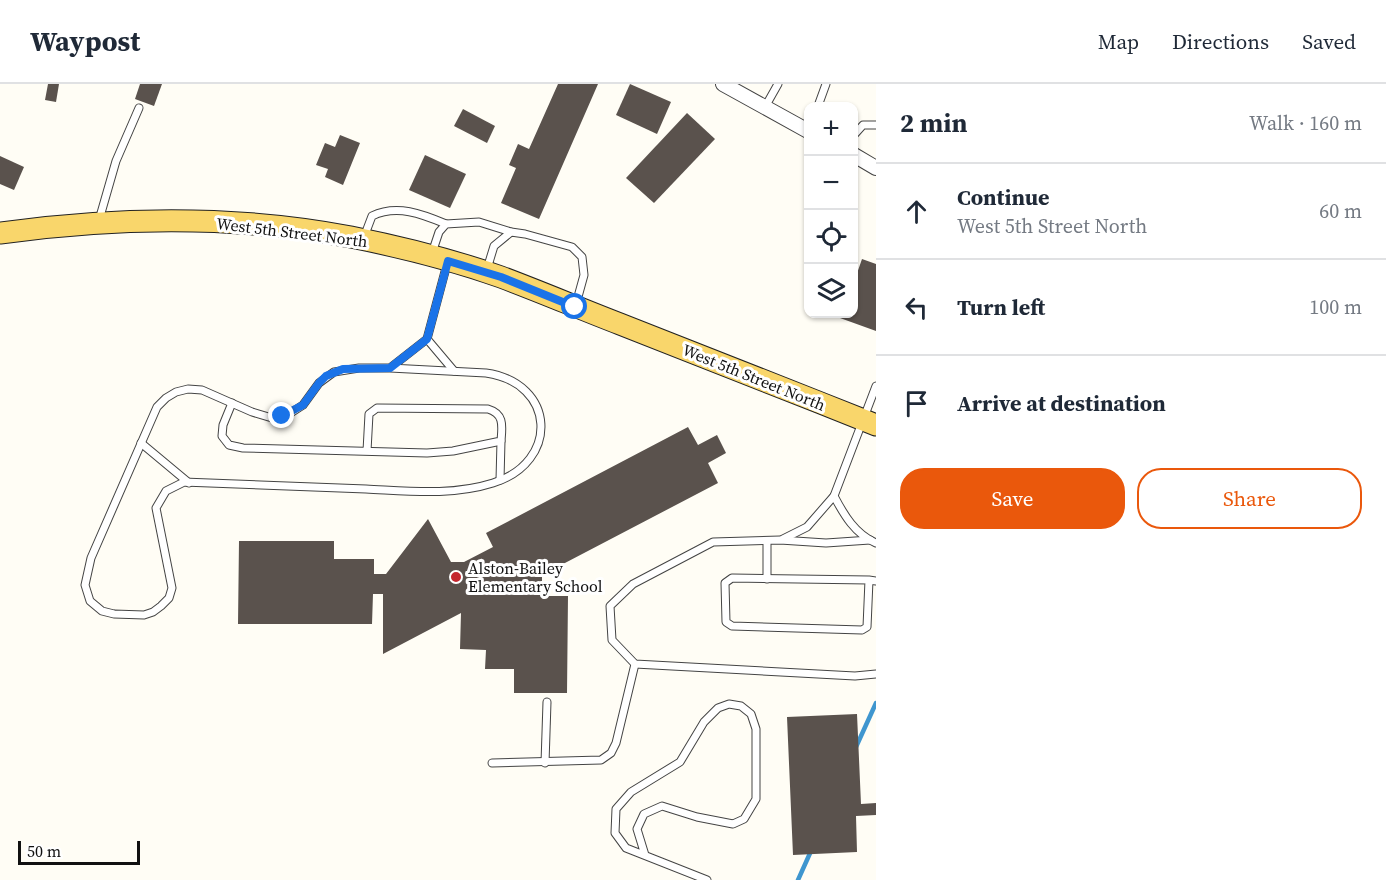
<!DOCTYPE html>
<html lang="en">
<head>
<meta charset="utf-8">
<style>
  :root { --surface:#fff; --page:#f2f2f3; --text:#1f2937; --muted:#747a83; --line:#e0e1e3; --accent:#ea580c }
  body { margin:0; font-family:"Source Serif 4",serif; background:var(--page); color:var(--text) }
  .controls { position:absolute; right:18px; top:18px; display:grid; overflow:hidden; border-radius:12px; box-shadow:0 2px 4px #0004 }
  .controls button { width:54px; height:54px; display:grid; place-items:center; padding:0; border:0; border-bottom:2px solid var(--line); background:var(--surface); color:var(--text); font:30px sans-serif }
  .scale { position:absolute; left:18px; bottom:15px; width:122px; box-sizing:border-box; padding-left:6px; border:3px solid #111; border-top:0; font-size:16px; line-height:21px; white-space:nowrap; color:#111; -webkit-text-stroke:4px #fff; paint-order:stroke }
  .stop { position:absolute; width:18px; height:18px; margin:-14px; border:4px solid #1a73e8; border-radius:50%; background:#fff }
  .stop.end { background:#1a73e8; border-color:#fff; box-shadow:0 2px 6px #0008 }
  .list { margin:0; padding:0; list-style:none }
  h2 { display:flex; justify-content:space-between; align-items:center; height:78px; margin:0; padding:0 24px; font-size:26px }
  h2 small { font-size:20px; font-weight:400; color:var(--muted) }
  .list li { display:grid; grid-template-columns:39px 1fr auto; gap:18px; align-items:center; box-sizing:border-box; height:96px; padding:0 24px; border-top:2px solid var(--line) }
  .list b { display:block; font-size:22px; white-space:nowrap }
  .list p { margin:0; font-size:20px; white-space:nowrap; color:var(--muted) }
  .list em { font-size:20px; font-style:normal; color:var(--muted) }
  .actions { display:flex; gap:12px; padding:18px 24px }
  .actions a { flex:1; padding:14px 0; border:2px solid var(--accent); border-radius:24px; text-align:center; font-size:21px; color:var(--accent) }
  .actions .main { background:var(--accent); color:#fff }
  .icon { flex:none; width:33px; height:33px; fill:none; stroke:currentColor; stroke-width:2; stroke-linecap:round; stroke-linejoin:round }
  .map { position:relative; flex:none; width:876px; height:796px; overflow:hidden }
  header { display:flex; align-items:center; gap:36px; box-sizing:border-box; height:84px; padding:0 30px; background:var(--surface); border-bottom:2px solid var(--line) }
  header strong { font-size:28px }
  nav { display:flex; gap:33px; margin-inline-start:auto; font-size:21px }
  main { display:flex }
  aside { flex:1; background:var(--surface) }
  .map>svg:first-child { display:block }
</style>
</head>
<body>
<header>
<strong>Waypost</strong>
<nav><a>Map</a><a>Directions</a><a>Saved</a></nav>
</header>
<main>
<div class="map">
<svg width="876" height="796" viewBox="0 0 876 796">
  <rect width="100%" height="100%" fill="#fffdf5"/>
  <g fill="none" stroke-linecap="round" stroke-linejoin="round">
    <g stroke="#3f96cf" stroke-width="4.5">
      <path d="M856 663 876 619"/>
      <path d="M798 796 811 767"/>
    </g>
  </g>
  <g fill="#5a524d">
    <path d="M48 0H59L56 18 45 16Z"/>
    <path d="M140 0H162L154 22 135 15Z"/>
    <path d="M558 0H598L539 135 501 119 516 84 509 81 518 60 529 65Z"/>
    <path d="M630 0 671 18 657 50 616 31Z"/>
    <path d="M463 25 495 42 487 59 454 42Z"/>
    <path d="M687 29 715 55 654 119 626 94Z"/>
    <path d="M340 51 360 59 343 101 325 93 328 85 316 81 325 59 335 63Z"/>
    <path d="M425 71 466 90 450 124 409 106Z"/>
    <path d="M0 72 24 83 14 106 0 100Z"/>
    <path d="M862 175 876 180V247L840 234 842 230H854V198Z"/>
    <path d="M688 343 698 361 717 351 726 369 708 379 718 399 542 491V512H568L567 609H514V585H485L486 566 460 565 461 529 383 570V510H373L372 540H238L239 457H334V475H374V490H386L428 435 451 478H464L493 463 486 449Z"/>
    <path d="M857 630 861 720 876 719V731L856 732 857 768 793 771 787 633Z"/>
  </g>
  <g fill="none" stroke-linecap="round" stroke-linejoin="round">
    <g stroke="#444" stroke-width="9">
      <g id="lane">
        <path d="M818 22 826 0"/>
        <path d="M765 23 778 0"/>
        <path d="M854 51 863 41H876"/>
        <path d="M99 136 116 77 139 24"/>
        <path d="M364 153 372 132C397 120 422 130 446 140"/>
        <path d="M432 169 439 148 446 140 479 138 511 148"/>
        <path d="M487 185 494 162 511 148 525 150 572 163 582 173 584 191 576 220"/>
        <path d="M427 255 454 287"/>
        <path d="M390 284 486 289C556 299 560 378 493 399 452 412 409 407 366 405 306 403 245 400 184 398L166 407 156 424 172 504 169 514 161 522 153 528 144 531 114 530 102 527 90 517 85 501 91 474 157 323 166 314 176 308 188 305 202 306 252 328 272 334 289 330 303 321 319 299 334 288 359 284H390L427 255 447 180"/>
        <path d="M232 319 223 341 222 352 229 361 243 364 427 369 453 367 501 357C502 343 505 330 488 325L377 324 369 330 367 367"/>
        <path d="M141 359 189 399"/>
        <path d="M500 396 501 357"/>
        <path d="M834 412 876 302"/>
        <path d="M783 455 807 443 834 412C844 431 855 450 876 459"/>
        <path d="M870 456 826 459 780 456 713 458 633 500 610 522 612 556 635 580 855 592 876 590"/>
        <path d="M767 457V495"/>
        <path d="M869 496 867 543 862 546 732 542 726 538 725 499 732 494 869 496 876 497"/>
        <path d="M492 679 601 676 611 669 616 659 635 580"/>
        <path d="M545 679 547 618"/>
        <path d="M645 771 637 745 644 730 662 722 697 733 733 740 744 735 756 715V645L751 630 741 622 729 620 718 624 704 638 680 678 631 708 616 725 615 749 626 764 707 796"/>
      </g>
    </g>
    <g stroke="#444" stroke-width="16">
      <g id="street">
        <path d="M723 0 808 47"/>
        <path d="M854 71 876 84"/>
      </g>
    </g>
    <g stroke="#222" stroke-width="23">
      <path id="primary" d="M0 149C116 133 236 131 351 153 401 163 453 176 501 193 541 208 581 225 620 240 706 274 791 307 876 341"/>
    </g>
    <use href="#lane" stroke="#fff" stroke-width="7"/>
    <use href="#street" stroke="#fff" stroke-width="14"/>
    <use href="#primary" stroke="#f9d66b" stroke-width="21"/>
  </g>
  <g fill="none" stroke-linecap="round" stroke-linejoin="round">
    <path stroke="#1a73e8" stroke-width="8" d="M282 332 303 321 319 299 326 292 343 285 390 284 427 255 448 177 501 193 575 223"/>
  </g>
  <circle fill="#c4262e" stroke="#fff" stroke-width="2" cx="456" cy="493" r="6"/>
  <g text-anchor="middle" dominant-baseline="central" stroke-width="6" stroke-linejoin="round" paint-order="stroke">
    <g font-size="16" fill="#111" stroke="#fff">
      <text transform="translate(292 148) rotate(7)">West 5th Street North</text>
      <text transform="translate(754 293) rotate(22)">West 5th Street North</text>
    </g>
    <g font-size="16" fill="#111" stroke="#fff" text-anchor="start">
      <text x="468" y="484">Alston-Bailey<tspan x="468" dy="18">Elementary School</tspan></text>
    </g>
  </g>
</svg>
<div class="controls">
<button>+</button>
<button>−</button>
<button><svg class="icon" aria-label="locate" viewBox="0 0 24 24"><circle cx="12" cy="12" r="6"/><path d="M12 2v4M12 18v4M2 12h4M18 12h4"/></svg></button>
<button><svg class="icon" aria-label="layers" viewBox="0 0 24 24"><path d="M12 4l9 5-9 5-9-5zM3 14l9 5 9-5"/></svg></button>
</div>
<div class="scale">50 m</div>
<div class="stop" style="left:575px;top:223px"></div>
<div class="stop end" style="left:282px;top:332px"></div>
</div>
<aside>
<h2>2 min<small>Walk · 160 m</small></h2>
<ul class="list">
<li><svg class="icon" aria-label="ahead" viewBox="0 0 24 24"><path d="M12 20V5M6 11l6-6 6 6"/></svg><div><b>Continue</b><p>West 5th Street North</p></div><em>60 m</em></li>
<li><svg class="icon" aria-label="left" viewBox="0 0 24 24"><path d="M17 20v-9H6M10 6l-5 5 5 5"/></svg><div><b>Turn left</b></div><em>100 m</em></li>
<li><svg class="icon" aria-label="arrive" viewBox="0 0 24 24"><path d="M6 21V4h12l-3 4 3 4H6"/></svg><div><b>Arrive at destination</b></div></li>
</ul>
<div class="actions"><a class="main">Save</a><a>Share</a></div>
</aside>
</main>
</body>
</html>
